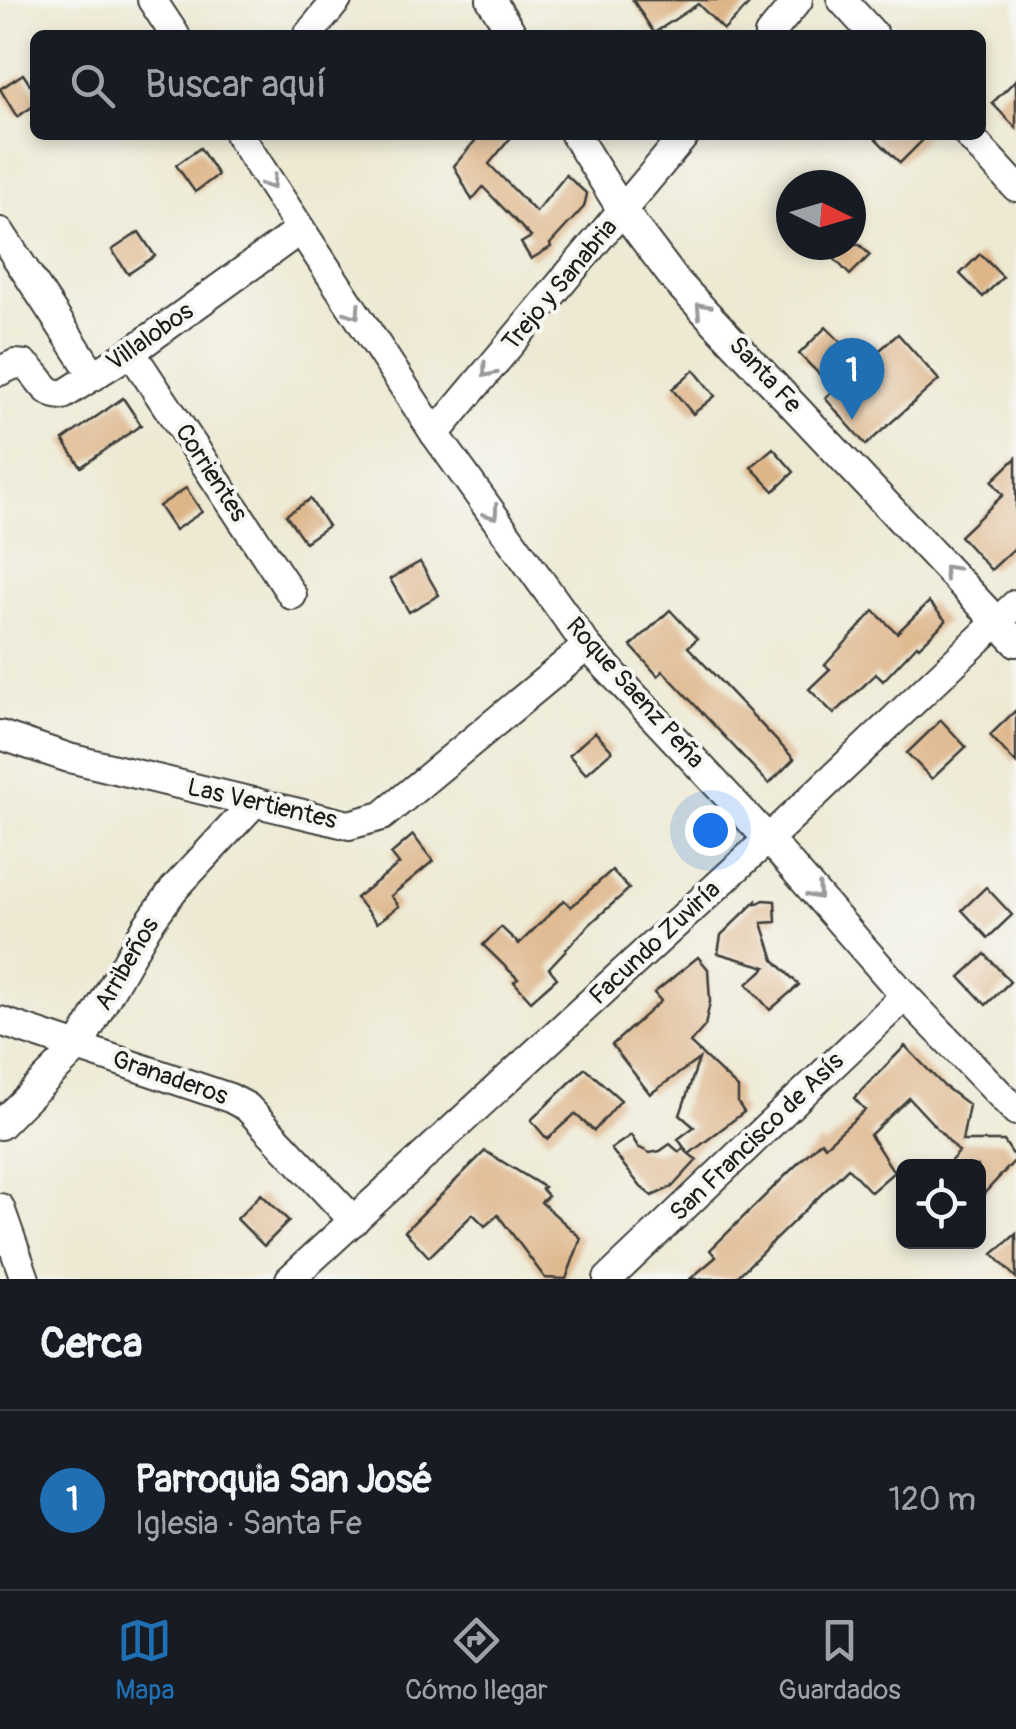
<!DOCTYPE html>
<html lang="es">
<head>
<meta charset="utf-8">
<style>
  :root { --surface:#171b24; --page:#242831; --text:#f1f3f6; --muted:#9ea1a6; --line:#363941; --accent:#1f6fb2 }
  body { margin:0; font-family:Pangolin,sans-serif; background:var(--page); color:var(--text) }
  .controls { position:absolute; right:30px; bottom:30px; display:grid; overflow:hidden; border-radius:15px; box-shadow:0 5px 15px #0003 }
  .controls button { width:90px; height:90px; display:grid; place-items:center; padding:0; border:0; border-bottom:2px solid var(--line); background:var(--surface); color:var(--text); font:50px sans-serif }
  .compass { position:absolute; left:776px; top:170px; width:90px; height:90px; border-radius:50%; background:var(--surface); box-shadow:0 5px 15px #0003; rotate:95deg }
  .you { position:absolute; left:710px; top:830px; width:35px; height:35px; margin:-25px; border:8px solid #fff; border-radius:50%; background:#1a73e8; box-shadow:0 0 0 15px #1a73e833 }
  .badge { display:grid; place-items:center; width:65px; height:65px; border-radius:50%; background:var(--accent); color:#fff; font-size:32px; font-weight:700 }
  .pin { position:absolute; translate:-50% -82px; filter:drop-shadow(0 2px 5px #0008) }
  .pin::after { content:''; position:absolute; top:52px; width:35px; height:30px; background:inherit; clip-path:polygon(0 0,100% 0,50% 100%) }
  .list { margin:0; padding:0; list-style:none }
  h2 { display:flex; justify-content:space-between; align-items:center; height:130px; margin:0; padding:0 40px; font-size:42px }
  h2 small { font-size:32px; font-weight:400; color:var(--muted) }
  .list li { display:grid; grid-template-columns:65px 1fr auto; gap:30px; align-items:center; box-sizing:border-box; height:180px; padding:0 40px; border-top:2px solid var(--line) }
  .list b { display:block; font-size:38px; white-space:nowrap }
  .list p { margin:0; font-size:32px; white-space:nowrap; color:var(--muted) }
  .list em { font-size:32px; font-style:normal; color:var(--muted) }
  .icon { flex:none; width:55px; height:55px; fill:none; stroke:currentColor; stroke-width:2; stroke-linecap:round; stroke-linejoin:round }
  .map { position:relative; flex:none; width:1016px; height:1279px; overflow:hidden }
  .search { position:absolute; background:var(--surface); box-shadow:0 5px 15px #0003; left:30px; right:30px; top:30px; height:110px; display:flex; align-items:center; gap:25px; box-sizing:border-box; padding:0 35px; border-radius:15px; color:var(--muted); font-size:38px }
  .sheet { height:310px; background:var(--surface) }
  nav { display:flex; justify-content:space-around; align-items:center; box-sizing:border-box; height:140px; border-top:2px solid var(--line); background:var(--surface); font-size:28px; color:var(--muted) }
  nav a { display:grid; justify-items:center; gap:5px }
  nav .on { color:var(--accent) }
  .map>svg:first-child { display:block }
</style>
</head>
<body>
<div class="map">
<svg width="1016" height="1279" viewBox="0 0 1016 1279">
  <rect width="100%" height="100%" fill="#f6f6f2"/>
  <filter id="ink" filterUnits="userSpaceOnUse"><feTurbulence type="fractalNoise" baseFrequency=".01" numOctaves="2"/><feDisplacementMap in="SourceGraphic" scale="20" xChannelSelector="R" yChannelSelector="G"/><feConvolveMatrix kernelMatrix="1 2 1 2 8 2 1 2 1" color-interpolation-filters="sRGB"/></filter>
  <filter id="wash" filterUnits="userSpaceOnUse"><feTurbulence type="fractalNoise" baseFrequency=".0048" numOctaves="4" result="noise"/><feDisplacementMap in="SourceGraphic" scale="40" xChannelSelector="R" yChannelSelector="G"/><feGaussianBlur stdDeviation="2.25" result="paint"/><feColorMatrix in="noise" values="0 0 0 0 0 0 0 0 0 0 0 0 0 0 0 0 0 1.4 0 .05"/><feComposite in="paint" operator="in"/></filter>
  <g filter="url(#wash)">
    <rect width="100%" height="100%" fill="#ede9d3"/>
    <g id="blocks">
      <g fill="#deb589">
        <path d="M633 0H753L724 30 698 4 654 33Z"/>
        <path d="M23 74 35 92V105L17 117 0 89Z"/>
        <path d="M1016 80V128L992 103Z"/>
        <path d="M480 135H513L489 164 536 212 566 175 587 194 584 207 550 244 551 247 531 259 521 243 531 237 483 187 472 200 454 166Z"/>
        <path d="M872 135H928L900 163Z"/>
        <path d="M200 148 218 175 195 192 176 165Z"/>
        <path d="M139 232 155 256 128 274 112 250Z"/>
        <path d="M821 245H860L870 255 850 275Z"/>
        <path d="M980 254 1003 277 983 297 960 274Z"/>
        <path d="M826 327 863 365 898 334 939 380 866 445 825 398 835 390 799 354Z"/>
        <path d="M694 370 715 396 693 414 672 389Z"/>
        <path d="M123 398 141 425 81 467 63 440Z"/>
        <path d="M773 448 794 472 774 491 751 467Z"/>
        <path d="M1016 458V547L991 570 960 536 1003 495 992 481Z"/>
        <path d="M186 488 202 512 175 530 159 506Z"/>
        <path d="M310 499 328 526 305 542 286 515Z"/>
        <path d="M420 562 439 595 409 612 390 579Z"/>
        <path d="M929 602 946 621 919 647 917 645 883 681 876 674 834 714 809 689 830 669 825 665 874 611 897 633Z"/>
        <path d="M670 610 697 639 688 647 794 759 769 784 663 671 658 676 631 646Z"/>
        <path d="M1016 710V763L990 735Z"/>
        <path d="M941 720 966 747 932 779 907 753Z"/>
        <path d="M595 732 612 751 586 774 569 755Z"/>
        <path d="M413 835 433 861 391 896 399 906 377 923 356 898 399 864 391 854Z"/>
        <path d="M612 870 629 889 589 925 549 968 557 978 531 1001 514 982 518 979 483 945 501 927 519 944 564 900 571 907Z"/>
        <path d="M986 887 1012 915 988 938 962 910Z"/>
        <path d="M764 900 775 901 776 922 762 923 774 960 799 985 770 1010 747 984 766 967 718 953 721 935 756 901V904Z"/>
        <path d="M985 954 1010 982 986 1005 960 977Z"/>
        <path d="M698 957 708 969 710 1002 705 1026 690 1043 738 1088V1103L744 1112 689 1154 697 1160 672 1187 652 1196 641 1187 611 1149 631 1135 638 1147 650 1153 660 1151 670 1144 679 1152 683 1148 688 1153 678 1139 694 1127 680 1115 699 1059 650 1094 612 1045 661 1001 654 993Z"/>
        <path d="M905 1046 944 1086 969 1105 962 1141H1004L1016 1159 978 1200V1166H946L959 1152 909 1098 870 1135 894 1172 871 1192 848 1168 735 1279H690L716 1257 710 1250 786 1175 821 1141 825 1146 865 1110 854 1098Z"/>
        <path d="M585 1068 621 1100 594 1131 575 1114 547 1139 531 1120Z"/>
        <path d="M485 1151 544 1187 542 1189 548 1196 541 1202 581 1238 566 1279 545 1278 498 1215 485 1226 473 1214 429 1257 405 1231Z"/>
        <path d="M261 1194 289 1221 264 1246 237 1219Z"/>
        <path d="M1016 1234V1278L993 1254Z"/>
      </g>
    </g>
  </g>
  <g filter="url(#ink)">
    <use href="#blocks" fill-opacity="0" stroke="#3b3b37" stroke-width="2.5"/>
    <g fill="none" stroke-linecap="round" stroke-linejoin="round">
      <g stroke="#3b3b37" stroke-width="32">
        <g id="street">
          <path d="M152 0 175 35"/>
          <path d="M491 0 513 35"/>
          <path d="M842 0 874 35"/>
          <path d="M308 35 337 0"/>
          <path d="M769 35 798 0"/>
          <path d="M239 135 435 434 587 646 768 839 905 996 1016 1111"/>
          <path d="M575 135 622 210 675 280 1016 642"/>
          <path d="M968 135 1016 187"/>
          <path d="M0 232 94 376"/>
          <path d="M131 352 292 595"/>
          <path d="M0 371 15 364 25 365C40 375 43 395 63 395L131 352 300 230"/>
          <path d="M435 434 685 135"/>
          <path d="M0 735 69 758 349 825 382 816 587 646"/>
          <path d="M0 1021 230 1098 247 1107 354 1221"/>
          <path d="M0 1125 78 1047 147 926 174 889 255 802"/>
          <path d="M0 1208 25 1279"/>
          <path d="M290 1279 768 839 1016 604"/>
          <path d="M608 1279 905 996"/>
        </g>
      </g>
      <use href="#street" stroke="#fff" stroke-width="28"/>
    </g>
    <defs><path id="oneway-chevron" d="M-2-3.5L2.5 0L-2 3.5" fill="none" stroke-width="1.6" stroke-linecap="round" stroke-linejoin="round" transform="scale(2.5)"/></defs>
    <g stroke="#999">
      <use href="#oneway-chevron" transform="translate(270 183) rotate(57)"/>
      <use href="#oneway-chevron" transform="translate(702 309) rotate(-133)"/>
      <use href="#oneway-chevron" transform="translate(354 312) rotate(56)"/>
      <use href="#oneway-chevron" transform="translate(488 371) rotate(130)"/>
      <use href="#oneway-chevron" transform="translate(492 513) rotate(54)"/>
      <use href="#oneway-chevron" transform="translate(949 571) rotate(-133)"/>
      <use href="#oneway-chevron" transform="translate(816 893) rotate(49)"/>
    </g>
  </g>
  <g text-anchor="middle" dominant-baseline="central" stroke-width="8" stroke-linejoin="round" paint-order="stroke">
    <g font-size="25" fill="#1c1c1c" stroke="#f6f6f2">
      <text transform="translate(560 285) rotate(-50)">Trejo y Sanabria</text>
      <text transform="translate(150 337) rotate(-35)">Villalobos</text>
      <text transform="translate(765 375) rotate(47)">Santa Fe</text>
      <text transform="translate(211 473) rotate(57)">Corrientes</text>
      <text transform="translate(635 693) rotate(48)">Roque Saenz Peña</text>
      <text transform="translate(262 804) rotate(13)">Las Vertientes</text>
      <text transform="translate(655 943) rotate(-43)">Facundo Zuviría</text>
      <text transform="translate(127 964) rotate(-60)">Arribeños</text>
      <text transform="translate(170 1078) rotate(19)">Granaderos</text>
      <text transform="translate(757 1137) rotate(-44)">San Francisco de Asís</text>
    </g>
  </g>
</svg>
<div class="controls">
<button><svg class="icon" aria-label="locate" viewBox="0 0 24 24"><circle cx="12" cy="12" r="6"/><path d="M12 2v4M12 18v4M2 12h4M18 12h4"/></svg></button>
</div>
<svg class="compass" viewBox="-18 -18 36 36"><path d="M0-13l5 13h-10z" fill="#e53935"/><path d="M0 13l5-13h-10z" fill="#9ea1a6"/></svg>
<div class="you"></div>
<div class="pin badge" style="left:852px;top:420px">1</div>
<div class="search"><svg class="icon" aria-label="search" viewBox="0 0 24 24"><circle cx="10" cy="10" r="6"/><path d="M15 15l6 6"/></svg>Buscar aquí</div>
</div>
<section class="sheet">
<h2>Cerca<small></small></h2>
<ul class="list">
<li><span class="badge">1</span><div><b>Parroquia San José</b><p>Iglesia · Santa Fe</p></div><em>120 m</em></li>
</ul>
</section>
<nav>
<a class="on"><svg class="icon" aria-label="map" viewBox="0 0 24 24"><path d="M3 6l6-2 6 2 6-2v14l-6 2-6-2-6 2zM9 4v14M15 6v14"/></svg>Mapa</a>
<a><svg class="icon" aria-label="directions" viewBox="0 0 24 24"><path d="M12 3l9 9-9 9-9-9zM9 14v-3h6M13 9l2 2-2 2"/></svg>Cómo llegar</a>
<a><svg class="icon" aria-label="saved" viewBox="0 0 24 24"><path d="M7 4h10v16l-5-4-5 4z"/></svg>Guardados</a>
</nav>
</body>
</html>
